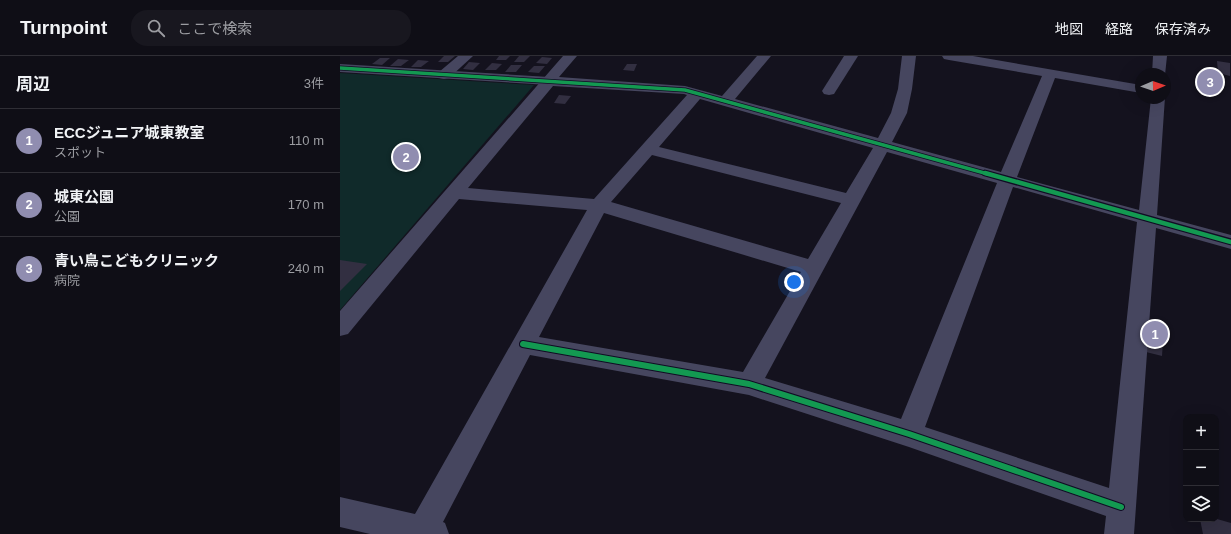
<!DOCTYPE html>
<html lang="ja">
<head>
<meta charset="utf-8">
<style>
  :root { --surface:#0f0e16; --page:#18171f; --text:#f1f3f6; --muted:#9b9ca1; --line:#2f2e35; --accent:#908db0 }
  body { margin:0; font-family:Arial,"Noto Sans JP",sans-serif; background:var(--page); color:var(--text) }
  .controls { position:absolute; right:12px; bottom:12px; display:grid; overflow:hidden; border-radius:8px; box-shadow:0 4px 16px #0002 }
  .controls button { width:36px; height:36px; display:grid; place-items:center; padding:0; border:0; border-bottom:1px solid var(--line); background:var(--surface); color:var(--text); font:20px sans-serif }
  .compass { position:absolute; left:795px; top:12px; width:36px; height:36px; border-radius:50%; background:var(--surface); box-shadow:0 4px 16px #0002; rotate:88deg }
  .you { position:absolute; left:454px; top:226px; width:14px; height:14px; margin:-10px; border:3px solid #fff; border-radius:50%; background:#1a73e8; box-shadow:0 0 0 6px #1a73e833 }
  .badge { display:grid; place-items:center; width:26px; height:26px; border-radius:50%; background:var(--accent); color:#fff; font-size:13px; font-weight:700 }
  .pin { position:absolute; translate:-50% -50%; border:2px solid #fff; box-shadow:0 1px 4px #0006 }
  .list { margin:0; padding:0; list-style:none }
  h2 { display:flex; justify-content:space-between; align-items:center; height:52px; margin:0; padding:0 16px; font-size:17px }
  h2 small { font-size:13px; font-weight:400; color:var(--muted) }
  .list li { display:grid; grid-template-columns:26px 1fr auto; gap:12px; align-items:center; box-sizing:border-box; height:64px; padding:0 16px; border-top:1px solid var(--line) }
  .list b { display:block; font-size:15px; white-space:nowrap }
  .list p { margin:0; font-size:13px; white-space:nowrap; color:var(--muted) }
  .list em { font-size:13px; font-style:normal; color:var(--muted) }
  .icon { flex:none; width:22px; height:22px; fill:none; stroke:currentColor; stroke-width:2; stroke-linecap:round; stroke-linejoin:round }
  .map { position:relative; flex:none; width:891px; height:478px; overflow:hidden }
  header { display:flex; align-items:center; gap:24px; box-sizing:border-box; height:56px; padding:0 20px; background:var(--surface); border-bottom:1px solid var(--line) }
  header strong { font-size:19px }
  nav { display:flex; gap:22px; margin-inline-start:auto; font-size:14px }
  .search { width:280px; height:36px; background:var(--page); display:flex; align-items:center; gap:10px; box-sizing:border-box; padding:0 14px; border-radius:16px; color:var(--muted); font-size:15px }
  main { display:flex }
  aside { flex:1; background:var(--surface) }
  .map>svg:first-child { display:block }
</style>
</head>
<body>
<header>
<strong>Turnpoint</strong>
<div class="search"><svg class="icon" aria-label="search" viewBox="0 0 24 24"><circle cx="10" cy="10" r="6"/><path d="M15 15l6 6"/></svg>ここで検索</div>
<nav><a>地図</a><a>経路</a><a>保存済み</a></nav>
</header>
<main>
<aside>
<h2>周辺<small>3件</small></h2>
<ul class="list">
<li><span class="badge">1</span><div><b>ECCジュニア城東教室</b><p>スポット</p></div><em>110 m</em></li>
<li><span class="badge">2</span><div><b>城東公園</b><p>公園</p></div><em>170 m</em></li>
<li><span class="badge">3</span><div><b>青い鳥こどもクリニック</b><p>病院</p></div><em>240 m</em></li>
</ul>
</aside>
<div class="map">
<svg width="891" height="478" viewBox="0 0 891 478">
  <rect width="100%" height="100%" fill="#14121e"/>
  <path fill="#102a2a" d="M0 17 194 29 0 254Z"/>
  <g fill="#322f41">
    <path d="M104 0H115L108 6H98Z"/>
    <path d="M159 0H170L166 4H156Z"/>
    <path d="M179 0H190L184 6H174Z"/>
    <path d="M202 1 212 2 207 8 196 7Z"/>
    <path d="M40 2H50L42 9 32 8Z"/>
    <path d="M58 3 69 4 61 10H50Z"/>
    <path d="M78 4 89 5 81 11H71Z"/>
    <path d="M877 5 890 7V20L878 17Z"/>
    <path d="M129 6 140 7 133 14 123 13Z"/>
    <path d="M152 7 162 8 156 14H145Z"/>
    <path d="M287 8H297L294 15 283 14Z"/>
    <path d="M171 9H182L176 16H165Z"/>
    <path d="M194 10H205L199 17 188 16Z"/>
    <path d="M219 39 231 40 225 48 214 47Z"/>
    <path d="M0 204 27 208 0 235Z"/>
    <path d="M808 265 824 271 822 300 806 296Z"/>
    <path d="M860 463H877L891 467V478H863Z"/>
  </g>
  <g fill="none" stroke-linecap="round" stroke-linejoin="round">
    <g fill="#46465f" fill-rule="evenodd">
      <path d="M118 0H133L109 22 104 23 99 22 97 19 99 16Z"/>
      <path d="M223 0H237L219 21 345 30 382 40 417 0H431L395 43 538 82 551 57 558 33 562 0H576L572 33 567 57 552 86 661 116 702 20 609 4 604 3 602 0H633L801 29V37L715 22 677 121 799 154 811 42 825 41 817 159 891 179V193L816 172 794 478H764L766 460 569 391 409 339 190 299 103 466 105 467 109 478H30L0 471V441L75 458 247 154 119 143 8 278 0 280V255ZM213 30 344 38 347 39 254 143 128 132ZM360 43 533 92 506 137 319 91ZM547 96 657 127 561 363 425 322ZM312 99 501 147 468 203 271 146ZM673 131 797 166 769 432 585 371ZM264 157 461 216 403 316 199 281Z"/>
      <path d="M504 0H518L494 38 489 39 484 38 482 35Z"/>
      <path d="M813 0H827L825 19V18H812Z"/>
    </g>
    <path fill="#46465f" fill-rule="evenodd" d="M0 8 209 21 214 22 216 25 214 28 209 29 0 16Z"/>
    <g stroke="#100c24" stroke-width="5">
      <path id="cycleway-far2" d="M0 12 345 34 648 118"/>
    </g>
    <g stroke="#100c24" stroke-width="7">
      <path id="cycleway-far1" d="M645 117 891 186"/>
    </g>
    <g stroke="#100c24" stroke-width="8">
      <path id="cycleway" d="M183 288 409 328 569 378 781 451"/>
    </g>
    <use href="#cycleway-far2" stroke="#139951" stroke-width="3.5"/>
    <use href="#cycleway-far1" stroke="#139951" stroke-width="4.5"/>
    <use href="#cycleway" stroke="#139951" stroke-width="6"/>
  </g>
</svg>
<div class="controls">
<button>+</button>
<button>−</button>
<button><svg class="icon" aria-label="layers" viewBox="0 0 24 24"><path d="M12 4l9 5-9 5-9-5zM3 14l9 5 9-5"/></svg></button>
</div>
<svg class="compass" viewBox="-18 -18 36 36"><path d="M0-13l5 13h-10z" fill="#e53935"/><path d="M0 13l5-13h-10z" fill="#9b9ca1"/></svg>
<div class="you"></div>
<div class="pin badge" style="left:815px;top:278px">1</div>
<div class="pin badge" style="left:66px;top:101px">2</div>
<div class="pin badge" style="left:870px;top:26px">3</div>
</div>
</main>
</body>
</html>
